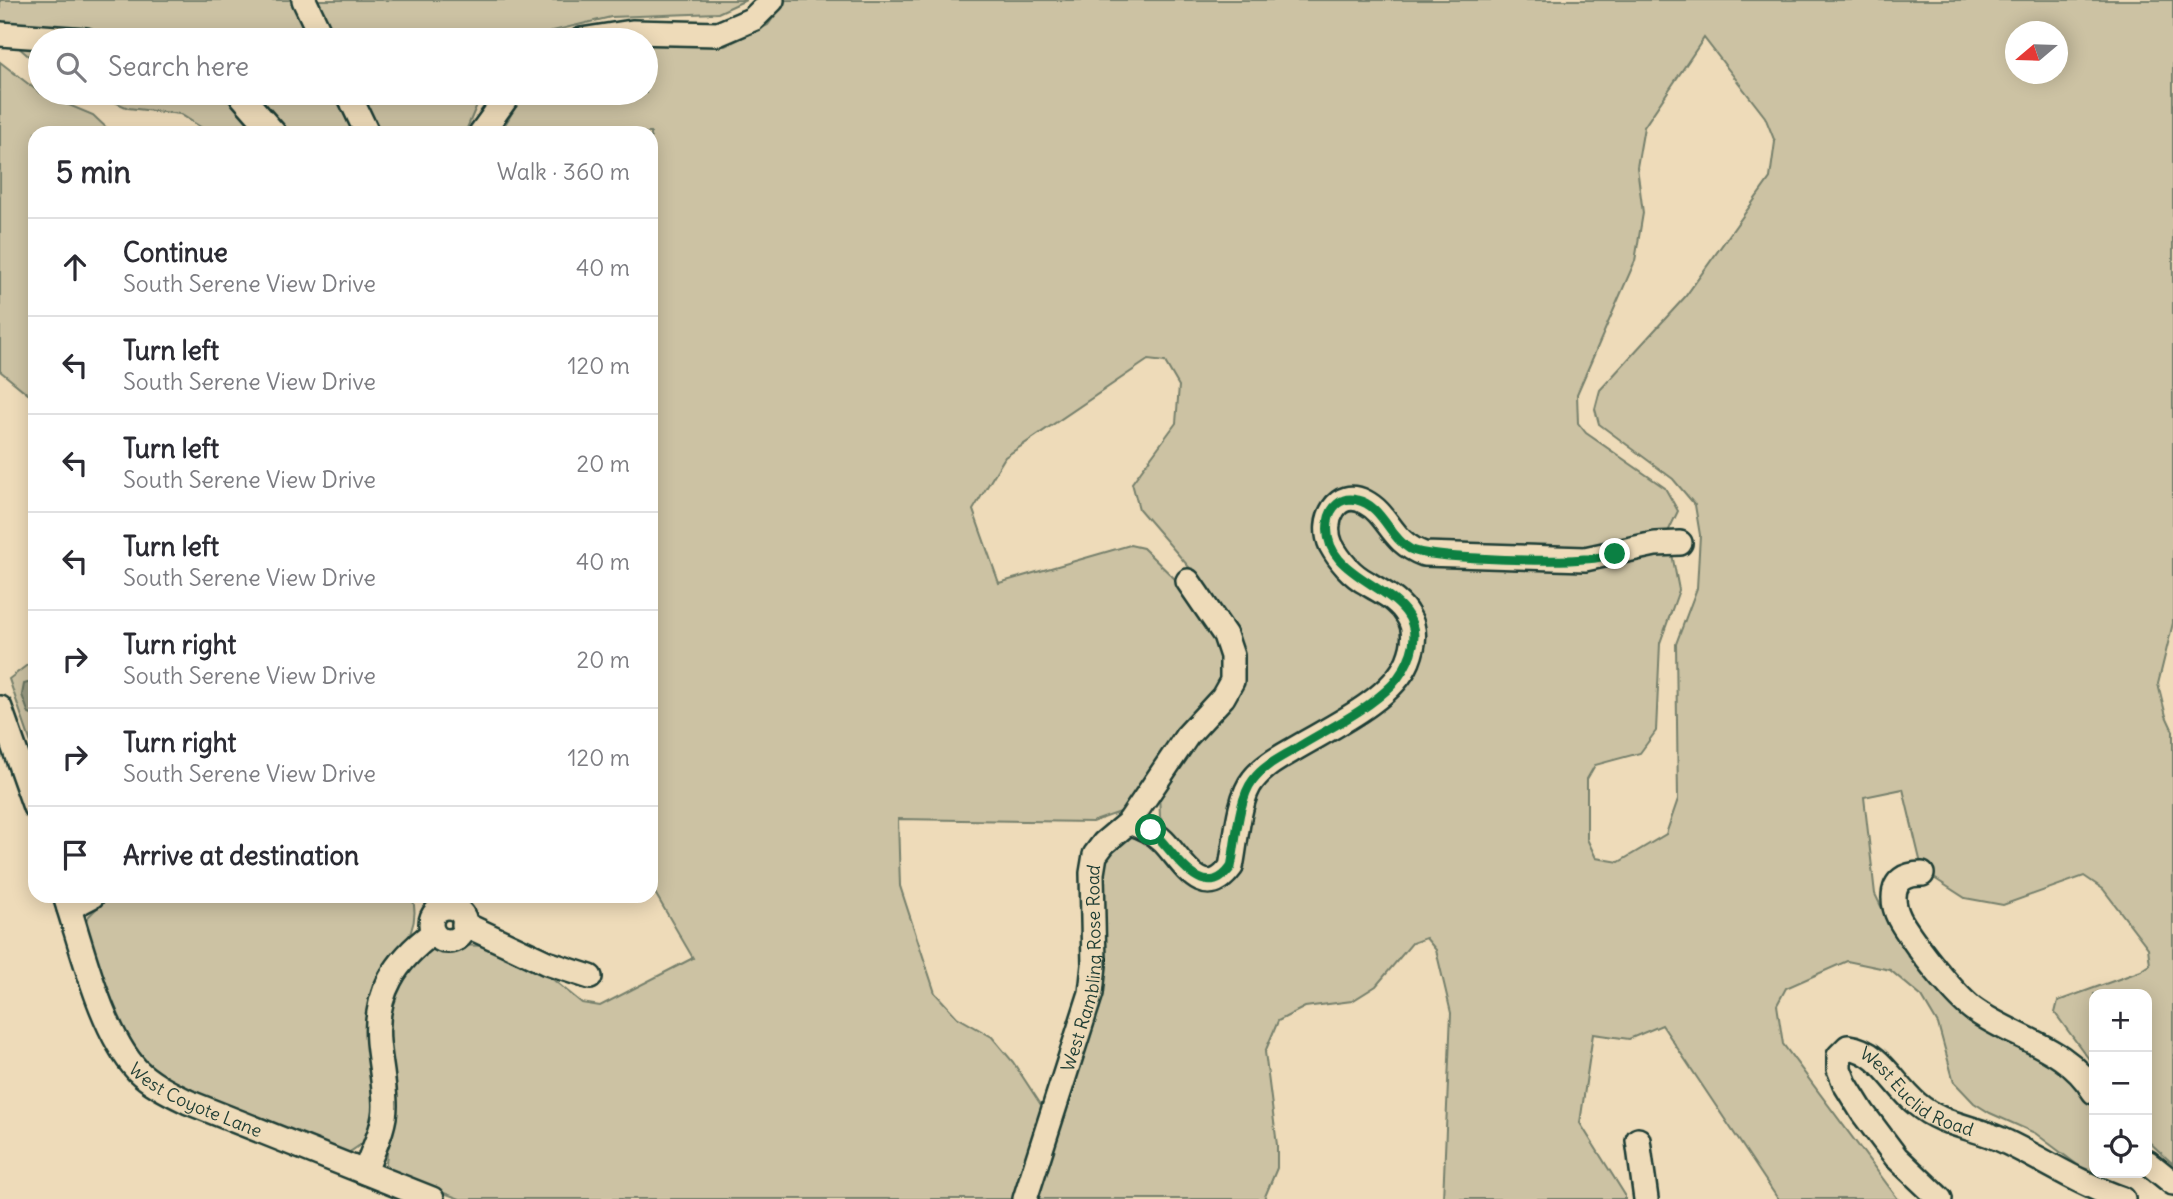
<!DOCTYPE html>
<html lang="en">
<head>
<meta charset="utf-8">
<style>
  :root { --surface:#fff; --page:#f7f7f7; --text:#2b2b33; --muted:#7c7c81; --line:#e1e1e2 }
  body { margin:0; font-family:Delius,sans-serif; background:var(--page); color:var(--text) }
  .controls { position:absolute; right:21px; bottom:21px; display:grid; overflow:hidden; border-radius:14px; box-shadow:0 4px 18px #0003 }
  .controls button { width:63px; height:63px; display:grid; place-items:center; padding:0; border:0; border-bottom:2px solid var(--line); background:var(--surface); color:var(--text); font:35px sans-serif }
  .compass { position:absolute; left:2005px; top:21px; width:63px; height:63px; border-radius:50%; background:var(--surface); box-shadow:0 4px 18px #0003; rotate:251deg }
  .stop { position:absolute; width:21px; height:21px; margin:-16px; border:5px solid #0b8043; border-radius:50%; background:#fff }
  .stop.end { background:#0b8043; border-color:#fff; box-shadow:0 2px 7px #0008 }
  .list { margin:0; padding:0; list-style:none }
  h2 { display:flex; justify-content:space-between; align-items:center; height:91px; margin:0; padding:0 28px; font-size:30px }
  h2 small { font-size:23px; font-weight:400; color:var(--muted) }
  .list li { display:grid; grid-template-columns:46px 1fr auto; gap:21px; align-items:center; box-sizing:border-box; height:98px; padding:0 28px; border-top:2px solid var(--line) }
  .list b { display:block; font-size:26px; white-space:nowrap }
  .list p { margin:0; font-size:23px; white-space:nowrap; color:var(--muted) }
  .list em { font-size:23px; font-style:normal; color:var(--muted) }
  .icon { flex:none; width:38px; height:38px; fill:none; stroke:currentColor; stroke-width:2; stroke-linecap:round; stroke-linejoin:round }
  .map { position:relative; flex:none; width:2173px; height:1199px; overflow:hidden }
  .search { position:absolute; background:var(--surface); box-shadow:0 4px 18px #0003; left:28px; top:28px; width:630px; height:77px; display:flex; align-items:center; gap:18px; box-sizing:border-box; padding:0 24px; border-radius:38px; color:var(--muted); font-size:26px }
  .panel { position:absolute; background:var(--surface); box-shadow:0 4px 18px #0003; left:28px; top:126px; width:630px; height:777px; border-radius:21px }
  .map>svg:first-child { display:block }
</style>
</head>
<body>
<div class="map">
<svg width="2173" height="1199" viewBox="0 0 2173 1199">
  <rect width="100%" height="100%" fill="#eedbb9"/>
  <filter id="ink" filterUnits="userSpaceOnUse"><feTurbulence type="fractalNoise" baseFrequency=".0143" numOctaves="2"/><feDisplacementMap in="SourceGraphic" scale="14" xChannelSelector="R" yChannelSelector="G"/><feConvolveMatrix kernelMatrix="1 2 1 2 8 2 1 2 1" color-interpolation-filters="sRGB"/></filter>
  <g filter="url(#ink)">
    <g fill="#ccc2a3" stroke="#76806c" stroke-width="2" fill-rule="evenodd">
      <path d="M0 0H296L314 40H168L156 37 0 26Z"/>
      <path d="M313 0H746L718 13 611 17 553 31 536 40H334Z"/>
      <path d="M786 0H2173V623L2158 684 2166 716 2173 731V1164L2147 1140V994H2094V1066L2055 1013 2058 1001 2141 971 2150 965 2148 948 2103 889 2084 876 2003 905 1965 898 1934 878 1921 864 1903 789 1864 797 1875 894 1893 931 1974 1016 2054 1056 2075 1074 2088 1091 2094 1106V1172L2079 1166 2035 1133 1990 1113 1974 1103 1954 1082 1938 1024 1922 997 1890 970 1847 961 1786 988 1777 1005 1783 1044 1898 1199H1778L1662 1025 1629 1039 1593 1034 1580 1123 1625 1195V1199H1443L1451 1013 1436 950 1426 938 1412 943 1376 986 1352 1001 1305 1007 1278 1021 1265 1052 1277 1145V1168L1264 1199H1032L1098 991 1101 949 1100 873 1104 859 1120 839 1137 836 1158 845 1193 887 1208 892 1226 888 1237 876 1250 803 1257 783 1273 771 1372 712 1394 696 1411 675 1421 650 1423 625 1411 604 1368 578 1354 567 1336 540 1334 524 1340 512C1373 499 1377 528 1397 547 1404 553 1414 557 1422 561L1588 567 1672 554 1679 590 1660 643 1656 731 1640 753 1595 765 1587 779V839L1596 858 1619 862 1666 834 1678 799 1676 644 1697 588 1700 535 1695 505 1673 479 1599 424 1595 409 1600 390 1685 297 1770 178 1775 142 1765 117 1704 38 1644 127 1637 167 1643 213 1635 261 1577 394 1578 423 1586 433 1665 488 1678 511 1668 532 1582 552 1491 548 1424 549 1405 539 1380 505 1359 488 1333 493 1319 511 1322 542 1341 572 1398 610 1407 630 1404 657 1390 679 1368 698 1267 759 1248 776 1238 798 1226 863 1210 874 1194 870 1160 817 1159 791 1191 739 1232 700 1241 668 1236 637 1195 574 1139 509 1132 483 1176 423 1179 386 1165 362 1148 360 1005 457 973 510 999 583 1130 545 1143 548 1180 584 1211 627 1222 650 1221 680 1129 809 1092 822 898 819 900 886 935 993 957 1017 992 1037 1013 1062 1045 1111 1015 1199H460L385 1171 392 1113 383 1026 390 996 413 957 426 950 449 945 491 946 535 965 582 1003 600 1006 693 958 651 886V133H500L524 93H646V42L725 46 768 25ZM2016 32H2058V74H2016Z"/>
      <path d="M18 47 40 48V66Z"/>
      <path d="M0 62 40 93 93 115 112 133H35V396L28 394 0 371Z"/>
      <path d="M95 93H229L266 133H210L180 114 128 108Z"/>
      <path d="M253 93H338L357 133H287Z"/>
      <path d="M360 93H482L465 133H381Z"/>
      <path d="M35 659V682H31L35 716V755L9 679Z"/>
      <path d="M109 896H412C425 938 385 962 373 999 362 1036 385 1113 367 1138 362 1145 352 1150 346 1155 314 1143 283 1130 251 1118 206 1100 158 1086 129 1045 107 1013 97 962 85 925L87 918Z"/>
    </g>
    <path fill="#9c9d84" stroke="#6a7764" stroke-width="2" d="M31 682H35L34 716 29 714 22 695 24 684Z"/>
    <g fill="none" stroke-linecap="round" stroke-linejoin="round">
      <g stroke="#1f3d34" stroke-width="28">
        <g id="minor">
          <path d="M304 0 323 40"/>
          <path d="M0 34 86 40"/>
          <path d="M581 40 632 32 718 34 753 19 772 0"/>
          <path d="M239 93 274 133"/>
          <path d="M348 93 367 133"/>
          <path d="M481 133 510 93"/>
          <path d="M0 708 35 807"/>
          <path d="M1129 822C1142 827 1153 831 1163 841 1182 860 1203 905 1231 867 1236 844 1238 798 1253 780 1263 767 1277 759 1291 751 1327 729 1391 701 1408 661 1414 646 1417 630 1408 616 1399 599 1382 593 1367 583 1352 575 1339 560 1331 545 1320 521 1337 487 1365 502 1390 515 1390 542 1424 554L1585 559 1655 544 1680 543"/>
          <path d="M1922 874C1906 874 1894 880 1894 898 1894 915 1905 928 1914 941 1926 959 1957 997 1973 1009 2014 1039 2067 1046 2094 1092"/>
          <path id="s1" d="M65 896C82 947 101 1031 137 1070 151 1084 170 1093 188 1102L432 1199"/>
          <circle cx="448" cy="924" r="17"/>
          <path d="M69 908 92 896"/>
          <path d="M464 924 547 963 590 977"/>
          <path d="M1638 1140 1646 1199"/>
          <path d="M2147 1162 2173 1183"/>
          <path d="M365 1172C372 1151 385 1128 385 1106 385 1085 380 1063 378 1042 374 993 396 960 433 933"/>
          <path id="s2" d="M1025 1199 1091 993 1094 965 1092 873 1095 855 1104 843 1129 822 1187 736 1223 697 1232 681V656L1225 635 1188 581"/>
          <path id="s3" d="M1940 1199 1896 1157 1863 1113 1845 1084 1839 1069V1056L1848 1047C1880 1051 1894 1085 1917 1104 1942 1126 1978 1127 2006 1142 2046 1161 2081 1185 2123 1199"/>
        </g>
      </g>
      <use href="#minor" stroke="#eedbb9" stroke-width="23"/>
    </g>
  </g>
  <g fill="none" stroke-linecap="round" stroke-linejoin="round" filter="url(#ink)">
    <path stroke="#0b8043" stroke-width="9" d="M1151 830C1173 849 1202 907 1231 867 1236 843 1238 799 1253 780 1263 766 1280 758 1295 749 1327 729 1365 712 1392 685 1400 676 1407 665 1411 653 1434 585 1319 588 1328 522 1330 507 1341 496 1357 500 1382 505 1389 537 1410 549 1429 559 1557 562 1584 559 1595 559 1605 556 1615 554"/>
  </g>
  <g text-anchor="middle" dominant-baseline="central" stroke-width="5" stroke-linejoin="round" paint-order="stroke">
    <g font-size="18" fill="#1f3d34" stroke="#eedbb9">
      <text stroke="none"><textPath href="#s2" startOffset="240">West Rambling Rose Road</textPath></text>
      <text stroke="none"><textPath href="#s3" startOffset="276">West Euclid Road</textPath></text>
      <text stroke="none"><textPath href="#s1" startOffset="256">West Coyote Lane</textPath></text>
    </g>
  </g>
</svg>
<div class="controls">
<button>+</button>
<button>−</button>
<button><svg class="icon" aria-label="locate" viewBox="0 0 24 24"><circle cx="12" cy="12" r="6"/><path d="M12 2v4M12 18v4M2 12h4M18 12h4"/></svg></button>
</div>
<svg class="compass" viewBox="-18 -18 36 36"><path d="M0-13l5 13h-10z" fill="#e53935"/><path d="M0 13l5-13h-10z" fill="#7c7c81"/></svg>
<div class="stop" style="left:1151px;top:830px"></div>
<div class="stop end" style="left:1615px;top:554px"></div>
<div class="search"><svg class="icon" aria-label="search" viewBox="0 0 24 24"><circle cx="10" cy="10" r="6"/><path d="M15 15l6 6"/></svg>Search here</div>
<section class="panel">
<h2>5 min<small>Walk · 360 m</small></h2>
<ul class="list">
<li><svg class="icon" aria-label="ahead" viewBox="0 0 24 24"><path d="M12 20V5M6 11l6-6 6 6"/></svg><div><b>Continue</b><p>South Serene View Drive</p></div><em>40 m</em></li>
<li><svg class="icon" aria-label="left" viewBox="0 0 24 24"><path d="M17 20v-9H6M10 6l-5 5 5 5"/></svg><div><b>Turn left</b><p>South Serene View Drive</p></div><em>120 m</em></li>
<li><svg class="icon" aria-label="left" viewBox="0 0 24 24"><path d="M17 20v-9H6M10 6l-5 5 5 5"/></svg><div><b>Turn left</b><p>South Serene View Drive</p></div><em>20 m</em></li>
<li><svg class="icon" aria-label="left" viewBox="0 0 24 24"><path d="M17 20v-9H6M10 6l-5 5 5 5"/></svg><div><b>Turn left</b><p>South Serene View Drive</p></div><em>40 m</em></li>
<li><svg class="icon" aria-label="right" viewBox="0 0 24 24"><path d="M7 20v-9h11M14 6l5 5-5 5"/></svg><div><b>Turn right</b><p>South Serene View Drive</p></div><em>20 m</em></li>
<li><svg class="icon" aria-label="right" viewBox="0 0 24 24"><path d="M7 20v-9h11M14 6l5 5-5 5"/></svg><div><b>Turn right</b><p>South Serene View Drive</p></div><em>120 m</em></li>
<li><svg class="icon" aria-label="arrive" viewBox="0 0 24 24"><path d="M6 21V4h12l-3 4 3 4H6"/></svg><div><b>Arrive at destination</b></div></li>
</ul>
</section>
</div>
</body>
</html>
